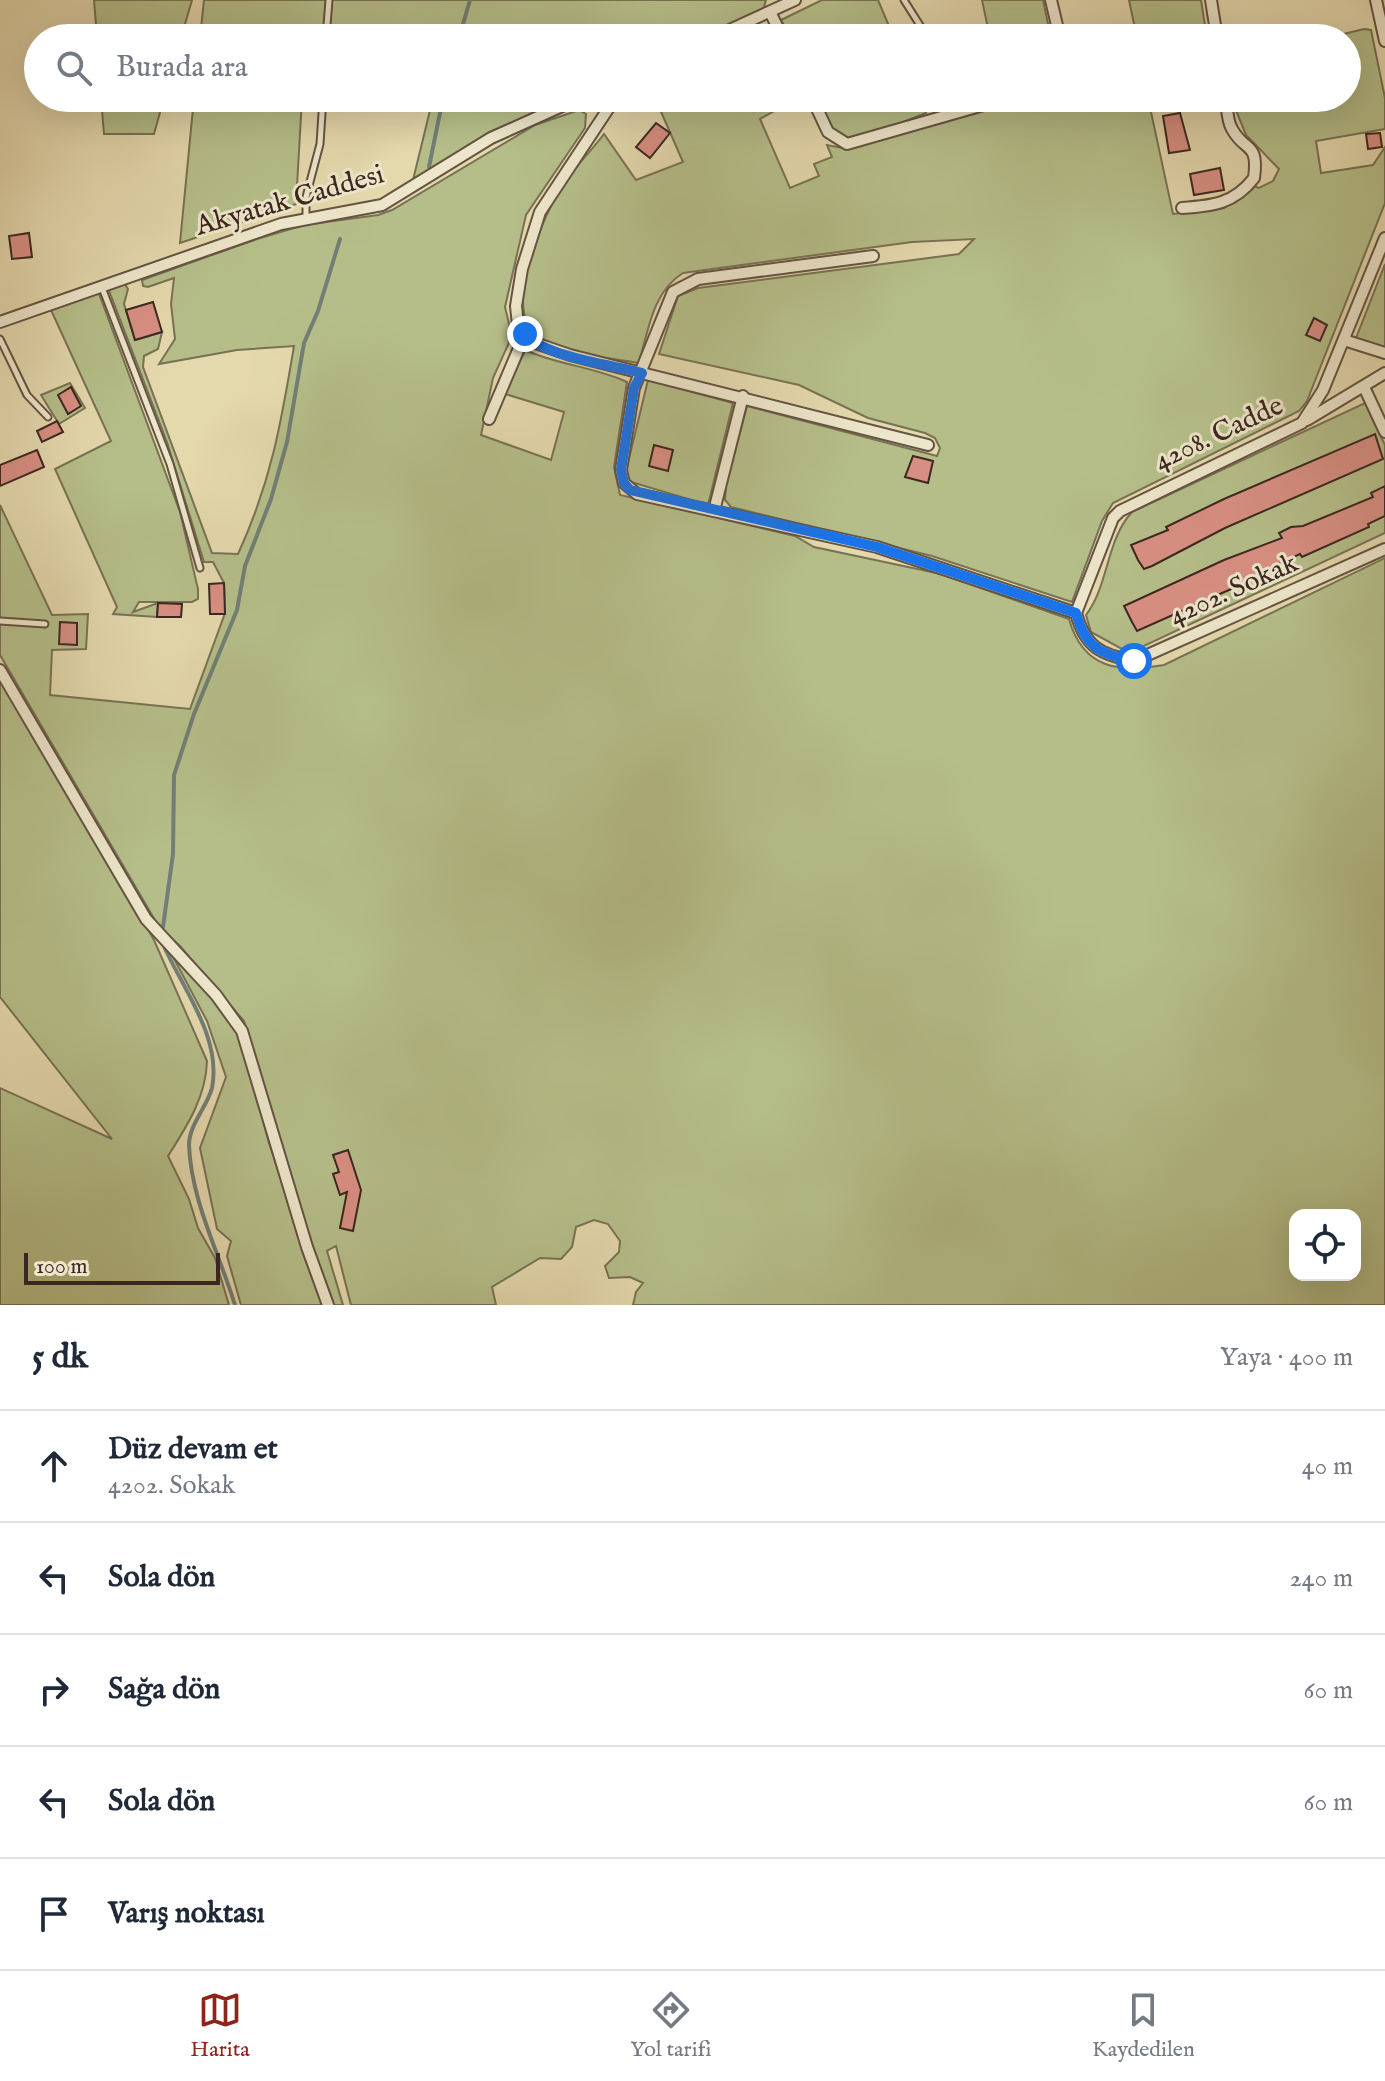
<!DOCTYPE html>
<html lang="tr">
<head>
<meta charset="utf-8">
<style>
  :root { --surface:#fff; --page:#f2f2f3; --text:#1f2937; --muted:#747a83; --line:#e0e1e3; --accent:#8f2418 }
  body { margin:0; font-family:"IM FELL English",serif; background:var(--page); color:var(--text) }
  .controls { position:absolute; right:24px; bottom:24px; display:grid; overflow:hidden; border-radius:16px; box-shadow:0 8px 32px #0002 }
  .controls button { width:72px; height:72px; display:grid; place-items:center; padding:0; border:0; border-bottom:2px solid var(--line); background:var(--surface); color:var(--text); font:40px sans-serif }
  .scale { position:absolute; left:24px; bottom:20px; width:196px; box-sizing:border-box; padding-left:8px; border:4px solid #3b2720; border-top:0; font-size:22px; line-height:28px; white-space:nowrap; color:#3b2720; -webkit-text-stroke:6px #ede6ca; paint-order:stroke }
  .stop { position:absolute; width:24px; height:24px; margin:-18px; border:6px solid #1a73e8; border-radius:50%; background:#fff }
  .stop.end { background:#1a73e8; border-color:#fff; box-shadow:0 2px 8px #0008 }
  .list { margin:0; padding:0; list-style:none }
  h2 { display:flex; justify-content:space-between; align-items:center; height:104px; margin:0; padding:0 32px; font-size:34px }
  h2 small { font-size:26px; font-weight:400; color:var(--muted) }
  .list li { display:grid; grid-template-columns:52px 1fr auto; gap:24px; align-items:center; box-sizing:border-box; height:112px; padding:0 32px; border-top:2px solid var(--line) }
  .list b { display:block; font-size:30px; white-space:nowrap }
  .list p { margin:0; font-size:26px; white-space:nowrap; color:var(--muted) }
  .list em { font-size:26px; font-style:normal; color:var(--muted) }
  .icon { flex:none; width:44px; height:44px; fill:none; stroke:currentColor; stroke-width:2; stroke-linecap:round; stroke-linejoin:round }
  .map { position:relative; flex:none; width:1385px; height:1305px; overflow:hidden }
  .search { position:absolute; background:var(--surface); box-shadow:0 8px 32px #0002; left:24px; right:24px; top:24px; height:88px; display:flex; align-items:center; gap:20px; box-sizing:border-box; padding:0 28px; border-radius:44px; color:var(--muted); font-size:30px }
  .sheet { height:664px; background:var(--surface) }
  nav { display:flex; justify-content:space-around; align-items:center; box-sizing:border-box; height:112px; border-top:2px solid var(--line); background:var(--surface); font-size:22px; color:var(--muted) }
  nav a { display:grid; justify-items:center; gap:4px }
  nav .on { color:var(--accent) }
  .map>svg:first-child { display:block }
</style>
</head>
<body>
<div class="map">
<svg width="1385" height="1305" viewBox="0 0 1385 1305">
  <rect width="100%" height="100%" fill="#e4d8ad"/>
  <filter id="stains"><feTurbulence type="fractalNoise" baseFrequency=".0025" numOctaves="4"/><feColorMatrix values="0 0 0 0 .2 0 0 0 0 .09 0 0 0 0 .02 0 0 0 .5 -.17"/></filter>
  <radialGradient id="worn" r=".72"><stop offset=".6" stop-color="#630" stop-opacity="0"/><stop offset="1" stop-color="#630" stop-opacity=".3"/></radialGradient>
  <g fill="#b5be89" stroke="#787254" stroke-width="2" fill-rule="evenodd">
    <path d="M94 0H192L181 38H97Z"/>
    <path d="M204 0H766L763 11 696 38H200Z"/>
    <path d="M822 0H878L894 38H790L781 20Z"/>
    <path d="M982 0H1043L1050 33 1026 38H990Z"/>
    <path d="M1129 0H1201L1207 38H1137Z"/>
    <path d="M1364 29 1371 30 1385 98V129L1316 141 1321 173 1373 165 1385 147V203L1307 401 1299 411 1113 503 1102 521 1072 602 932 556 731 507 725 500 726 485 747 406 937 456 940 448 935 438 925 433 868 418 799 385 659 354 678 296 698 288 959 254 974 239 912 242 683 273C653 291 648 331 639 363 609 357 564 356 539 338 503 313 537 234 553 202 564 178 588 155 604 134L636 180 683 162 655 98H797L760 119 790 188 819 176 814 164 832 157 827 145 848 149 1030 98H1148L1173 214 1224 208 1254 186 1259 188 1273 181 1279 169 1246 135 1231 98H1347V38H1327Z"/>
    <path d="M101 98H164L154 134H104Z"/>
    <path d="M194 98H302L296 204 180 243Z"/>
    <path d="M433 98H571L448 158 413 180Z"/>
    <path d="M817 98H919L926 113 873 134 848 140 831 130Z"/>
    <path d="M579 110 586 114 585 128 526 215 505 307 512 336 493 378 481 435 551 460 564 412 505 394 525 350C558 365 595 367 627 382L614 467 620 495 795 536 814 547 941 574 1069 619C1083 669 1119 673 1164 665L1385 558V1305H633L636 1292 643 1283 630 1277 609 1278 605 1266 619 1252 620 1241 608 1224 594 1220 576 1227 572 1247 561 1259 540 1258 492 1287 496 1305H351L336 1246 327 1251 343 1305H333L306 1235 244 1021 180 946 159 927 0 655V505L52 615 88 614 86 649 52 650 50 695 190 709 225 613 224 583 213 562H204L167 442 108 288 124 283 128 289 124 304 135 340 162 332 158 349 144 356 143 367 212 553 238 554C271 482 281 424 294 346L237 350 159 364 175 339 171 304 174 278 148 287 143 286 142 280 257 239 304 225 378 215 392 210 535 125ZM1295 1215H1355V1275H1295Z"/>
    <path d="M1385 264V347L1356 338Z"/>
    <path d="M98 291 180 512 198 589V599L192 602H139L133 612 158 603 157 617 113 614 117 607 55 469 111 441 51 310Z"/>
    <path d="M648 380 733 403 708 505 631 482 625 475Z"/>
    <path d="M70 383 85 408 59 424 41 395Z"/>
    <path d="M1365 403 1385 445V533L1129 653 1091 632 1086 615C1109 585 1106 540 1132 512Z"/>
    <path d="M0 676 154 940 207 1061C206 1097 187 1126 168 1156L189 1199 198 1228 215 1258 229 1305H0V1088L112 1139 0 997Z"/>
    <path d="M172 955 209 990 242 1038 269 1143 324 1305H241L227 1256 231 1241 217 1229 200 1148 226 1077 207 1021Z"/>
  </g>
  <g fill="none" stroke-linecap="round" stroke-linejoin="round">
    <g stroke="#727f76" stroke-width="4">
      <path d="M459 38 470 0"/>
      <path d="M429 167 443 98"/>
      <path d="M163 927 173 854 174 775 194 714 237 610 245 566 271 499 287 442 304 343 318 311 340 239"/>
      <path d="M163 944C182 988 222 1037 212 1088 207 1107 189 1125 189 1145 191 1200 219 1253 235 1305"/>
    </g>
  </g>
  <g fill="#d88f83" stroke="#3b2720" stroke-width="2">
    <path d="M1180 113 1190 150 1169 153 1163 116Z"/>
    <path d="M656 123 670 133 650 158 636 147Z"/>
    <path d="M1380 133 1382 147 1368 149 1366 134Z"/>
    <path d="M1220 168 1224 190 1194 195 1190 174Z"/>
    <path d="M29 233 32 257 12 259 9 236Z"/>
    <path d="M153 302 162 332 135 340 126 310Z"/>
    <path d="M1314 318 1327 325 1320 341 1306 335Z"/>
    <path d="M71 387 81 406 68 414 58 395Z"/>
    <path d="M57 421 63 432 42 442 37 431Z"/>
    <path d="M1375 434 1383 459 1225 528 1152 566 1144 569 1138 560 1131 545 1168 530 1166 527 1224 499Z"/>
    <path d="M654 445 673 450 668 471 649 466Z"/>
    <path d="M37 450 44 467 0 486V465Z"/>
    <path d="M913 456 933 461 928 483 905 477Z"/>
    <path d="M1385 486V516L1368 524 1369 527 1302 557 1300 554 1276 565 1277 568 1267 573 1137 631 1132 622 1124 606 1224 560 1282 538 1279 533 1291 527 1303 526 1373 497 1371 493Z"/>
    <path d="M224 583 225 614H210L209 584Z"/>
    <path d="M158 603 182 604 181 617H157Z"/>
    <path d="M60 622 77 623V645L59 644Z"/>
    <path d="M348 1150 361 1190 353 1231 340 1228 347 1192 340 1195 333 1174 339 1172 333 1155Z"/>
  </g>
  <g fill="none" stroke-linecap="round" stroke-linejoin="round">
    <g stroke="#655343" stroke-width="9">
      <g id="lane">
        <path d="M904 0 928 38"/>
        <path d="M326 38 329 0"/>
        <path d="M959 98 964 109"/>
        <path d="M306 218V197L320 144 323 98"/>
        <path d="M101 285 170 464 200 568"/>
        <path d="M0 339 27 395 48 417"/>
        <path d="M0 621 45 624"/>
      </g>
    </g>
    <g stroke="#655343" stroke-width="14">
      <g id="street">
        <path d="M1051 0 1060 38"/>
        <path d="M1211 0 1217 38"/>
        <path d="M1376 0 1385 41"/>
        <path d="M770 12 783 38"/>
        <path d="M712 38 795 0"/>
        <path d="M611 98 612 103 540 212 522 269 516 306 518 325 532 342 570 355 928 445"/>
        <path d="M812 98 828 132 847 144 1008 98"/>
        <path d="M1182 208C1212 206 1234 204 1254 178 1259 141 1245 153 1232 129 1227 121 1227 108 1226 98"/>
        <path d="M0 322 281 224 382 205 491 138 580 98"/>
        <path d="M1344 340 1385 353"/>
        <path d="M1364 387 1385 432"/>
        <path d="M743 396 714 511 637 494 624 483 621 470 634 388 673 292 698 279 873 256"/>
        <path d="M489 419 525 334"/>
        <path d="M1307 420 1385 373"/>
        <path d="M714 511 877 547 1076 613"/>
        <path d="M1076 613 1113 518 1120 511 1302 423 1323 390 1385 238"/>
        <path d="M1076 613C1085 647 1101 655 1134 661L1385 549"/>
        <path d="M0 670 146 919 216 995 242 1031 307 1247 328 1305"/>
      </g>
    </g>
    <use href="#lane" stroke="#ede6ca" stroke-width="5"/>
    <use href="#street" stroke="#ede6ca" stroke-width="10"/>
  </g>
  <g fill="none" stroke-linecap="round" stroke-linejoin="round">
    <path stroke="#1a73e8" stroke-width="10" d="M525 334C545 357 612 365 642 373L634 388 621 470 624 483 630 490 877 547 1076 613C1085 647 1101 655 1134 661"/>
  </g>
  <g text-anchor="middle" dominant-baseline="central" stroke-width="6" stroke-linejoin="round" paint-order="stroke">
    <g font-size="28" fill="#3b2720" stroke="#ede6ca">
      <text transform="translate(290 201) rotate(-16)">Akyatak Caddesi</text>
      <text transform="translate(1219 434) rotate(-25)">4208. Cadde</text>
      <text transform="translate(1234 590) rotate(-24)">4202. Sokak</text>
    </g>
  </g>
  <rect width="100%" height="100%" filter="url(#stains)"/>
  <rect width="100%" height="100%" fill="url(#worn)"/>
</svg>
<div class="controls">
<button><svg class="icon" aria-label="locate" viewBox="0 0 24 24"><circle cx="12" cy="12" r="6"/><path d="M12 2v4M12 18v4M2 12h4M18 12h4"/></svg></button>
</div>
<div class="scale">100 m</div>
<div class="stop" style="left:1134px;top:661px"></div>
<div class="stop end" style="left:525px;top:334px"></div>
<div class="search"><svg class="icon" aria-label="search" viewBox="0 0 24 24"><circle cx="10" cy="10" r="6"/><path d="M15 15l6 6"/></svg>Burada ara</div>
</div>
<section class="sheet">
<h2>5 dk<small>Yaya · 400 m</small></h2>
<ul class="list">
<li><svg class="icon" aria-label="ahead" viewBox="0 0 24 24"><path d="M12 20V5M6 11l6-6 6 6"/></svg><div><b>Düz devam et</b><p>4202. Sokak</p></div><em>40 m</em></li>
<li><svg class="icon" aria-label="left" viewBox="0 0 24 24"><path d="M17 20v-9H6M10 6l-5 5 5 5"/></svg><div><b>Sola dön</b></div><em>240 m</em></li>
<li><svg class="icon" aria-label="right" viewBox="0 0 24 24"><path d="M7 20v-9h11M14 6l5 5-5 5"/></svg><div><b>Sağa dön</b></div><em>60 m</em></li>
<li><svg class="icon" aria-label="left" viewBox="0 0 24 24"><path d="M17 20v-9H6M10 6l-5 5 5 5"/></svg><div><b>Sola dön</b></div><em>60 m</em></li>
<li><svg class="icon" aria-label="arrive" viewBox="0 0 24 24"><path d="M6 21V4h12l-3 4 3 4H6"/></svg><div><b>Varış noktası</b></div></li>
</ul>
</section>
<nav>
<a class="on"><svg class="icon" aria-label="map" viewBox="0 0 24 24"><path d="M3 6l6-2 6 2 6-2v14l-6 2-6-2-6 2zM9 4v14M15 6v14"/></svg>Harita</a>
<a><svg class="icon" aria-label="directions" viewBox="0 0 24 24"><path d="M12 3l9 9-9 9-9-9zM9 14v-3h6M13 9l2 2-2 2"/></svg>Yol tarifi</a>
<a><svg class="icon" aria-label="saved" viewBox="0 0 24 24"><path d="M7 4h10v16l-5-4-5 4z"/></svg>Kaydedilen</a>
</nav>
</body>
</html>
